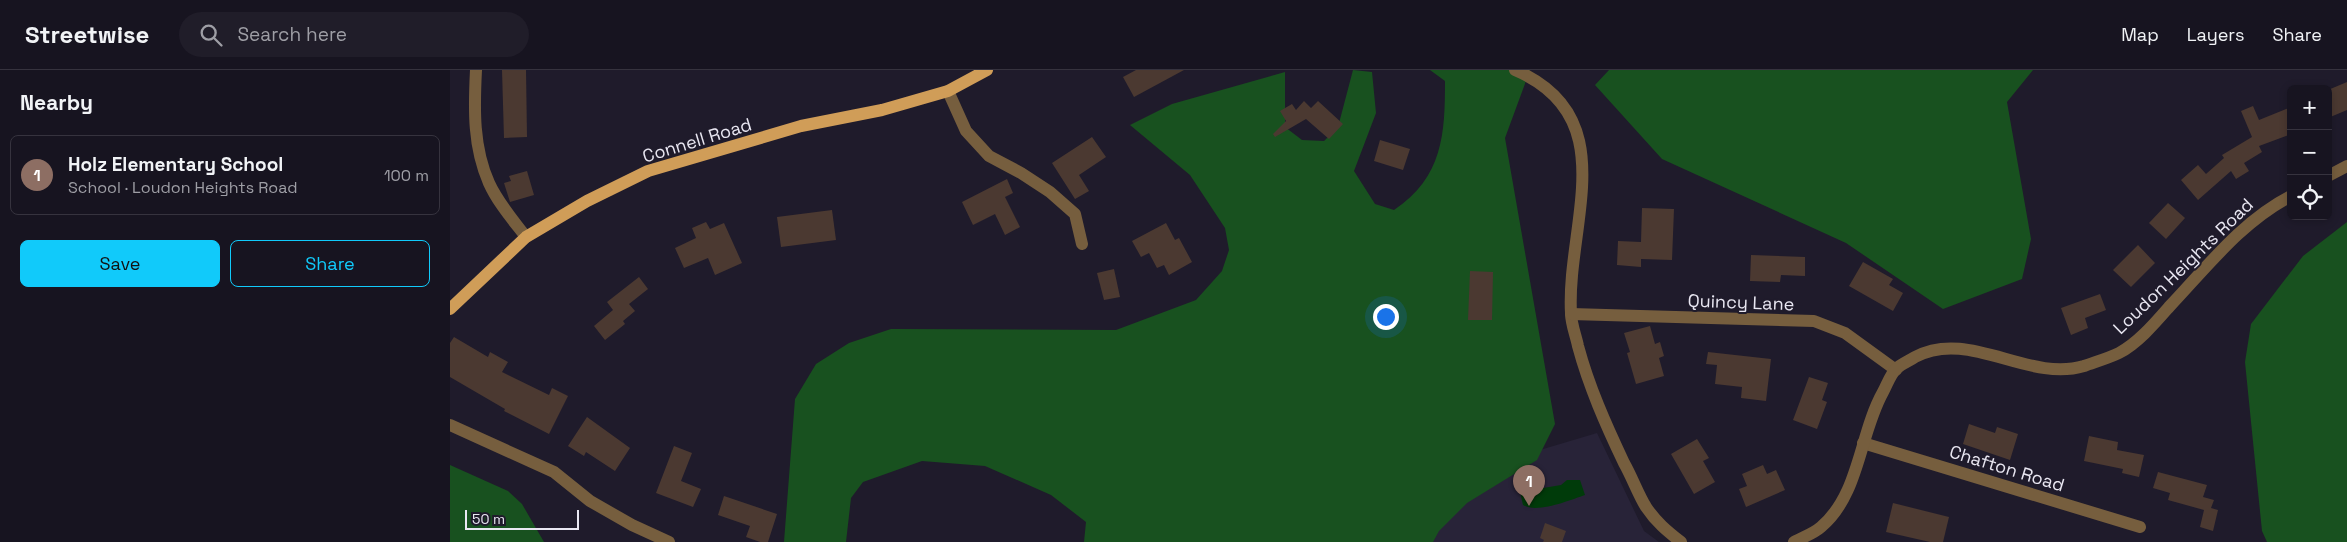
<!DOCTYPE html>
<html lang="en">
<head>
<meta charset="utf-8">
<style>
  :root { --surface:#171420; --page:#201d29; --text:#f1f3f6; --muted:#9e9ea5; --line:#36333e; --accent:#11cafa }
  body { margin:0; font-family:"Space Grotesk",sans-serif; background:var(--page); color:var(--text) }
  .controls { position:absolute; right:15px; top:15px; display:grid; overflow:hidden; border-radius:8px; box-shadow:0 2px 8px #0003 }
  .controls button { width:45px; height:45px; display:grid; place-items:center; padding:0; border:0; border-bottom:1px solid var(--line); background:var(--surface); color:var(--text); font:25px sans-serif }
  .scale { position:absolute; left:15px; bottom:12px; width:114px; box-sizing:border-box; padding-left:5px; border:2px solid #e9e7f2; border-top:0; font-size:14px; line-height:18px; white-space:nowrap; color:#e9e7f2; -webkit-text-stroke:4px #1f1b2b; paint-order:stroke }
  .you { position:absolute; left:935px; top:246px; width:18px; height:18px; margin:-12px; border:4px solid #fff; border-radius:50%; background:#1a73e8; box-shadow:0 0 0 8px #1a73e833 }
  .badge { display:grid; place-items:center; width:32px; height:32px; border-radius:50%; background:var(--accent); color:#fff; font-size:16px; font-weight:700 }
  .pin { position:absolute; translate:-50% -41px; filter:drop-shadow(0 1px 2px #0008) }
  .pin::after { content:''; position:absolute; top:26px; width:18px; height:15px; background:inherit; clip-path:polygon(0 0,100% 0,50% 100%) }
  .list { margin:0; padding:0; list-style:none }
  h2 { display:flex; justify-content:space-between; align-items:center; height:65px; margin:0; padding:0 20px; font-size:21px }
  h2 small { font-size:16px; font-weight:400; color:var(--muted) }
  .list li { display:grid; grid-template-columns:32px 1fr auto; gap:15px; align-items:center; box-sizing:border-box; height:80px; margin:0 10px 10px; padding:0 10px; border:1px solid var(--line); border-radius:8px }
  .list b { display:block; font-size:19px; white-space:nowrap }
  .list p { margin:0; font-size:16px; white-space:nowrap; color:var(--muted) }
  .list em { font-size:16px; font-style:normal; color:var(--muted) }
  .actions { display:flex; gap:10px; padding:15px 20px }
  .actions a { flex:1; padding:11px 0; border:1px solid var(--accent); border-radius:8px; text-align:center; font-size:18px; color:var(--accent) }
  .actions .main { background:var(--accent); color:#111 }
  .icon { flex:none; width:28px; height:28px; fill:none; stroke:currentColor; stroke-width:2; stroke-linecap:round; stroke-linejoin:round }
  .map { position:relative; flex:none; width:1897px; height:472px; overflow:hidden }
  header { display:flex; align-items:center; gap:30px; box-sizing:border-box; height:70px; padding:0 25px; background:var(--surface); border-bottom:1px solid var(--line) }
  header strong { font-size:24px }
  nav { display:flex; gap:28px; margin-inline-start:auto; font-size:18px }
  .search { width:350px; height:45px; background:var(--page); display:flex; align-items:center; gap:12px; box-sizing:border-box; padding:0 18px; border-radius:28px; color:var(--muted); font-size:19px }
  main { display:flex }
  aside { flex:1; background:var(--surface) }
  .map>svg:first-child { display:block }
</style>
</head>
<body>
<header>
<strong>Streetwise</strong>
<div class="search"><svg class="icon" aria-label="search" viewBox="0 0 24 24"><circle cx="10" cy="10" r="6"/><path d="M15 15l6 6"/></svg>Search here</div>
<nav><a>Map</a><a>Layers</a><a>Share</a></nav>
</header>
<main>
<aside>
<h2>Nearby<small></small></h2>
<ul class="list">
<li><span class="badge" style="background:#8d6e63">1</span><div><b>Holz Elementary School</b><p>School · Loudon Heights Road</p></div><em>100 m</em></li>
</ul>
<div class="actions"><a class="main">Save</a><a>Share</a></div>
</aside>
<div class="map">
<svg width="1897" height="472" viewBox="0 0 1897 472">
  <rect width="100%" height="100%" fill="#1f1b2b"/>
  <path fill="#282338" d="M1147 363 1194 461 1209 472H965L983 412Z"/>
  <path fill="#003b0a" d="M1117 410H1130L1135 425C1120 430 1087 444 1073 435L1070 422 1111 415Z"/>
  <g fill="#18511f">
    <path d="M903 0 922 2 926 43 904 101 925 134 944 140C993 107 995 64 995 11L980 0H1080L1055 68 1105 354 1087 390 1017 433 989 461 983 472H634L636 452 601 425 535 396 472 391 413 412 401 428 396 472H334L345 329 366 294 399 273 441 259 666 260 746 230 772 201 779 180 775 158 740 105 680 55 722 34 835 2V57L852 70 874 71 888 57Z"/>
    <path d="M1159 0H1583L1557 32 1581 169 1572 209 1493 239 1396 173 1212 89 1145 15Z"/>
    <path d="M1897 152V472H1817L1812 461 1795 292 1801 254 1853 186Z"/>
    <path d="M0 395 58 421 72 434 94 472H0Z"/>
  </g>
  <g fill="#4b3931">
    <path d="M52 0H76L77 67 54 68Z"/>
    <path d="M686 0H734L684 27 673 7Z"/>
    <path d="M1897 12V40L1878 48V20Z"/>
    <path d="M854 31 861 38 868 31 893 54 879 69 856 49 825 67 823 64 836 51 830 41 842 34 846 40Z"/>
    <path d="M1803 36 1809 50 1841 37V64L1809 76 1812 82 1794 93 1799 101 1786 109 1781 101 1748 130 1731 110 1748 95 1756 104 1774 88 1772 85 1802 67 1791 41Z"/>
    <path d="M642 67 656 87 629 105 639 121 625 129 602 93Z"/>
    <path d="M930 70 960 79 953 100 924 91Z"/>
    <path d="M77 101 84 125 60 132 54 113 61 111 59 106Z"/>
    <path d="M557 109 563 123 555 127 570 157 555 165 545 144 523 155 512 132Z"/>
    <path d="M1718 133 1735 148 1716 169 1699 153Z"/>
    <path d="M1192 138 1224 139 1222 190 1191 189V197L1167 195 1168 171 1191 172Z"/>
    <path d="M382 140 386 170 331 177 327 147Z"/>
    <path d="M256 152 260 159 274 153 292 193 265 205 258 188 234 198 225 178 246 168 242 158Z"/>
    <path d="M716 153 725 170 729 168 742 192 719 205 714 195 707 198 699 183 691 187 682 171Z"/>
    <path d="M1688 175 1705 193 1681 217 1663 200Z"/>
    <path d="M1301 185 1355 187V206L1331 205 1330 212 1300 211Z"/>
    <path d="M1413 192 1443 209 1439 215 1453 223 1443 241 1399 216Z"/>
    <path d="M664 199 670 227 654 230 647 203Z"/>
    <path d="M1020 201 1043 202 1042 250H1018Z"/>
    <path d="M189 207 198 219 179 234 185 241 173 251 175 254 155 270 144 256 163 240 157 232Z"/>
    <path d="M1650 224 1656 240 1635 248 1638 258 1621 265 1611 238Z"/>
    <path d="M1200 256 1205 274 1210 272 1214 286 1209 288 1214 306 1186 314 1177 283 1180 282 1174 263Z"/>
    <path d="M4 267 38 287 40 282 58 292 52 302 99 325 102 318 118 326 99 364 54 341 55 339 0 307V273Z"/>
    <path d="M1258 282 1321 289 1316 331 1291 328 1292 317 1265 314 1267 295 1256 294Z"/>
    <path d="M1359 307 1378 313 1372 330 1377 332 1367 359 1343 350Z"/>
    <path d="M137 347 180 378 165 401 136 382 134 386 118 376Z"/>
    <path d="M1519 354 1545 363 1547 357 1568 364 1560 390 1513 374Z"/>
    <path d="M1639 366 1668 372 1667 380 1694 385 1689 407 1672 403 1673 399 1634 391Z"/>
    <path d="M1247 369 1259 388 1253 391 1265 412 1244 424 1221 384Z"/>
    <path d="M224 376 242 383 231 411 251 419 243 437 206 423Z"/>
    <path d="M1313 395 1317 404 1326 400 1335 420 1296 437 1289 419 1297 416 1292 404Z"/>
    <path d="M1708 402 1757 415 1753 427 1764 430 1761 438 1768 440 1763 461 1750 457 1754 440 1718 430 1720 423 1703 418Z"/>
    <path d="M274 426 327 444 318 472H310L296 467 300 456 268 445Z"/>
    <path d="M1443 433 1499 447 1493 472H1480L1436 462Z"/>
    <path d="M1095 453 1116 461 1112 472H1093L1094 470 1090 468Z"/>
  </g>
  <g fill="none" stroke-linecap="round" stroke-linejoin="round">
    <g stroke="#765e3e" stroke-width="12">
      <path d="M26 0C24 39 23 77 39 113 48 133 63 150 76 167"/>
      <path d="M1065 0C1175 47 1116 155 1121 243 1121 254 1126 266 1128 276 1139 317 1156 355 1174 393 1182 407 1188 424 1196 437 1206 452 1217 461 1231 472"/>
      <path d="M498 21 516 61 539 86 571 103 600 122 625 144 632 174"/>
      <path d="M1878 106 1897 96"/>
      <path d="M1121 244 1364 251 1395 263 1446 300"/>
      <path d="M0 355 104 402 140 431 182 455 219 472"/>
      <path d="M1413 373 1690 457"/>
      <path d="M1344 472C1353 467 1363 464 1371 457 1410 424 1409 365 1433 322 1437 315 1440 305 1446 299 1451 294 1459 291 1465 287 1519 258 1578 313 1634 296 1645 292 1659 288 1669 283 1688 273 1705 253 1719 237 1757 197 1792 151 1841 126"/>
    </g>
    <path stroke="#d09d58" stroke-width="12" d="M0 239 76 167 137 131 198 101 351 56 432 40 498 21 537 0"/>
  </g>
  <g text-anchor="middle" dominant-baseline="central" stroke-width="4" stroke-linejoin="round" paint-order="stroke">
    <g font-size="18" fill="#e9e7f2" stroke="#1f1b2b">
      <text transform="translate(247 70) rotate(-17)">Connell Road</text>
      <text transform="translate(1733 196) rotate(-44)">Loudon Heights Road</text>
      <text transform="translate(1291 232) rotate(2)">Quincy Lane</text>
      <text transform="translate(1557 398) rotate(17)">Chafton Road</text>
    </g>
  </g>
</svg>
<div class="controls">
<button>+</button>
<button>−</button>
<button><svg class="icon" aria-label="locate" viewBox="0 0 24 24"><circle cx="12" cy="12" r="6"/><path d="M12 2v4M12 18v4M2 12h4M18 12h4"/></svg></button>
</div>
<div class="scale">50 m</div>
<div class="you"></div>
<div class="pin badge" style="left:1079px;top:436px;background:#8d6e63">1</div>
</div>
</main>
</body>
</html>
